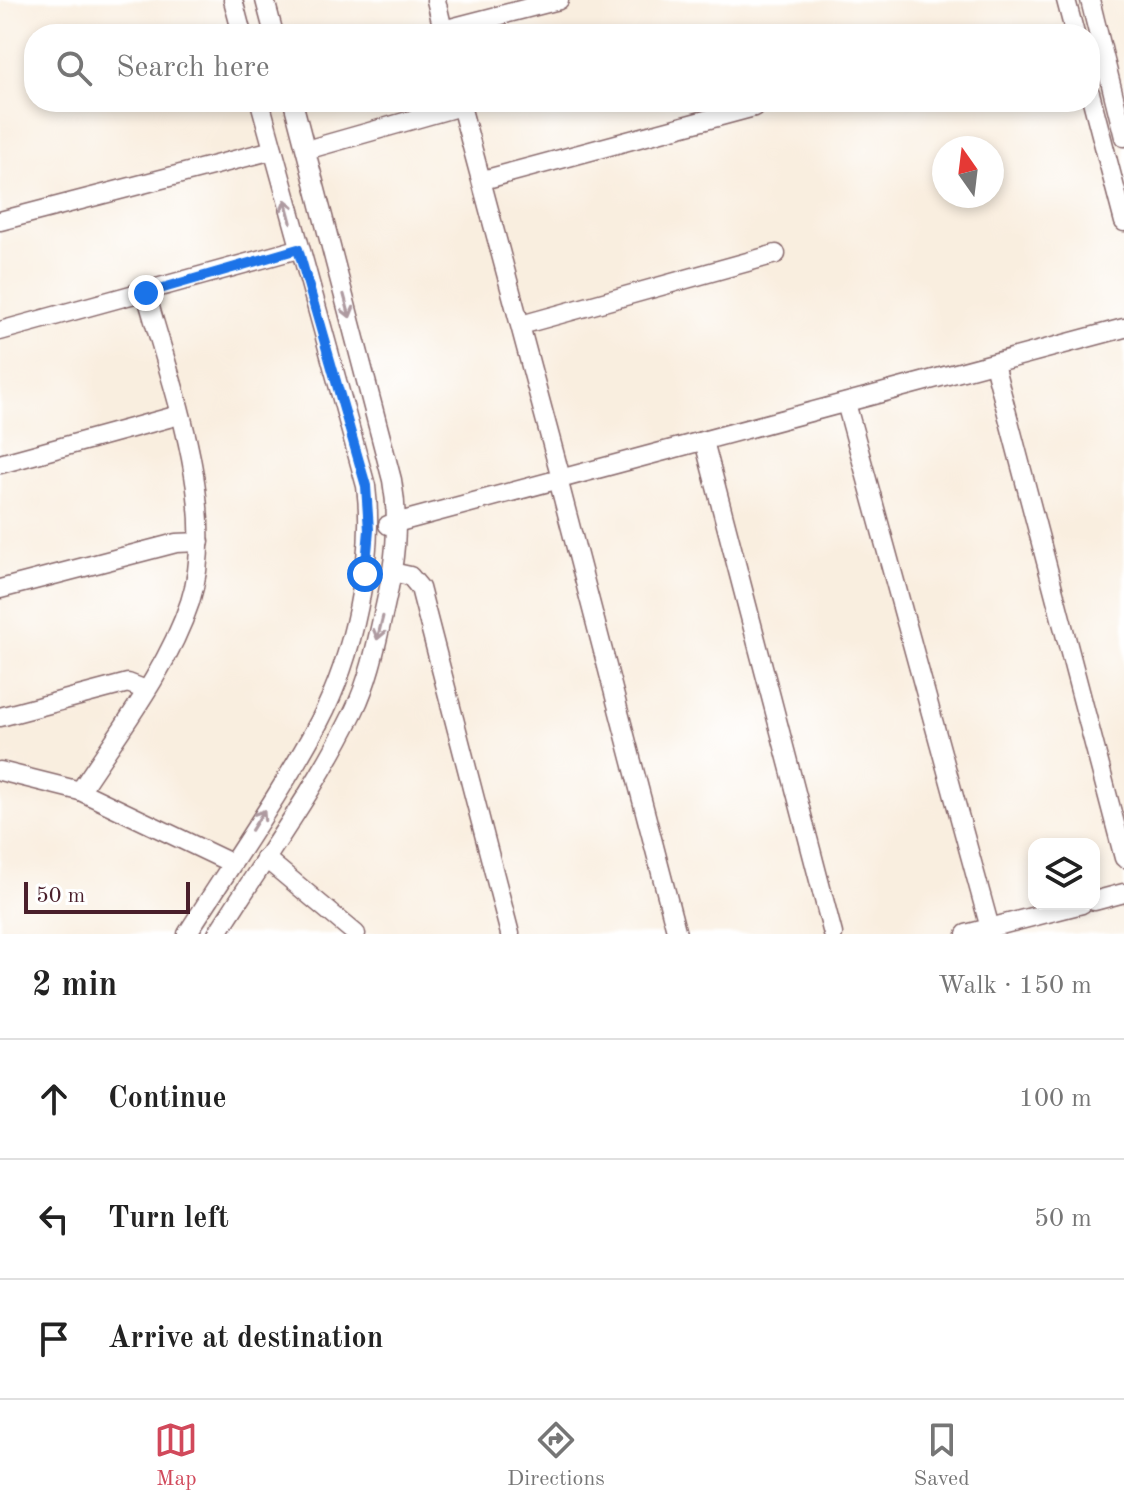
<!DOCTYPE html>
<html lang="en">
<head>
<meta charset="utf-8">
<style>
  :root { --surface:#fff; --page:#f2f2f2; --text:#222; --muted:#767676; --line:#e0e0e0; --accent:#d1495b }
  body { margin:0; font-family:"Old Standard TT",serif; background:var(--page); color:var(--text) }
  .controls { position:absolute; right:24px; bottom:24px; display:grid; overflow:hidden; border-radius:16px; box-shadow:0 4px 12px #0003 }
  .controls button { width:72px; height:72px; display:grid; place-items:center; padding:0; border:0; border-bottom:2px solid var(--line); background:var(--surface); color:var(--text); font:40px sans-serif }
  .compass { position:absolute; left:932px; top:136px; width:72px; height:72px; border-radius:50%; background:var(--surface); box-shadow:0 4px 12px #0003; rotate:346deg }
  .scale { position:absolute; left:24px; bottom:20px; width:166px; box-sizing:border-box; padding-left:8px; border:4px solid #4a1f2b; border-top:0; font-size:22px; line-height:28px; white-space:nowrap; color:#4a1f2b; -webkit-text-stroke:6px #fff; paint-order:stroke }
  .stop { position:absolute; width:24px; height:24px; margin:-18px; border:6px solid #1a73e8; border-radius:50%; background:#fff }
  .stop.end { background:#1a73e8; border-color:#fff; box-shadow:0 2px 8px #0008 }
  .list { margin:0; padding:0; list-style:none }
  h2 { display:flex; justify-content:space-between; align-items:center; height:104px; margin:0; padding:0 32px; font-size:34px }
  h2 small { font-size:26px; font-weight:400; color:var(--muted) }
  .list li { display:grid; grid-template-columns:52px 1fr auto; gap:24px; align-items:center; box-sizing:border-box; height:120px; padding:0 32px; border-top:2px solid var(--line) }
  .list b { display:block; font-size:30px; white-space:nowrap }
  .list em { font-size:26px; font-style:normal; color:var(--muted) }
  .icon { flex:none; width:44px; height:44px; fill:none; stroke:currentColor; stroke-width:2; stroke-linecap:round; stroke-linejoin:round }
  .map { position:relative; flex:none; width:1124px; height:934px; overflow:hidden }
  .search { position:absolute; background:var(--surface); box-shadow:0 4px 12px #0003; left:24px; right:24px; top:24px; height:88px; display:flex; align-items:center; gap:20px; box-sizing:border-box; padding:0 28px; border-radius:32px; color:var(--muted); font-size:30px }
  .sheet { height:464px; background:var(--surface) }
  nav { display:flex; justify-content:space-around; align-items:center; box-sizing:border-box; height:112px; border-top:2px solid var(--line); background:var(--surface); font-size:22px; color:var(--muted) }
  nav a { display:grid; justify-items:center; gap:4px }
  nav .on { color:var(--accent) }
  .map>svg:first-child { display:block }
</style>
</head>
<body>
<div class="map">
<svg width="1124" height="934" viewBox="0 0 1124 934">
  <rect width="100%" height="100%" fill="#fff"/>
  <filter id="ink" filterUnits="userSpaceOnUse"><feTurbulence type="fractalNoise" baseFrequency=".0125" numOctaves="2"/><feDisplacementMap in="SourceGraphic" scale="16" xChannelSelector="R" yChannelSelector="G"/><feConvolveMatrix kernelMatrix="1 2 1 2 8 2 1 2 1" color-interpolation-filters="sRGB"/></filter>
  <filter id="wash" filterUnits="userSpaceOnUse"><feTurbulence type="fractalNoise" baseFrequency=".006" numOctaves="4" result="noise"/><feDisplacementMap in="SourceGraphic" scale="32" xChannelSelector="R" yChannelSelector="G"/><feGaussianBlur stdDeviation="1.8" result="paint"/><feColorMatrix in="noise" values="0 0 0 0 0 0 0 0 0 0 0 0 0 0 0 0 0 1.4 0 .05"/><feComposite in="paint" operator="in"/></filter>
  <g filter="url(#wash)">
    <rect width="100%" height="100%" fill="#f9eedf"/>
  </g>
  <g filter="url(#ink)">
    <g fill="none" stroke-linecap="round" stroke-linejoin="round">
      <g stroke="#87676a" stroke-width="21">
        <g id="street">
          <path d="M233 0 242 34"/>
          <path d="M265 0 274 34"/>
          <path d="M436 0 444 34"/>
          <path d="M1066 0 1075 34"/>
          <path d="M1090 0 1124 137"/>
          <path d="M443 30 559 0"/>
          <path d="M1090 93 1124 222"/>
          <path d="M460 102 561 478"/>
          <path d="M306 150 461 106"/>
          <path d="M483 180 754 107"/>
          <path d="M0 221 273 150"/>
          <path d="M521 325 776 254"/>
          <path d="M0 331 298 249"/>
          <path d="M994 364 1124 858"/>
          <path d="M846 403 990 928"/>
          <path d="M704 441 833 934"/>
          <path d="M0 464 179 415"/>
          <path d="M558 479 677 934"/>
          <path d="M388 525 1124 328"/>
          <path d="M392 572 410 576 420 588 510 934"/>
          <path d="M0 589 176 543 200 542"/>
          <path d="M0 717 128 683 146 690"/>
          <path d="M0 771 80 791 231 863"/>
          <path d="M80 791C119 731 167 671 190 602 220 509 171 384 146 293"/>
          <path d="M265 858 356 934"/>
          <path d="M1094 901 1124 893"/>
          <path d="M187 934C231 864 280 795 319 722 353 658 375 557 366 486L260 102"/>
          <path d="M217 934C263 861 316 789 354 711 370 678 377 641 385 606 395 563 400 524 392 480L293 102"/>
          <path d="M966 934 1082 904"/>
        </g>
      </g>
      <use href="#street" stroke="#fff" stroke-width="18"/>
    </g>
    <defs><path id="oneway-shaft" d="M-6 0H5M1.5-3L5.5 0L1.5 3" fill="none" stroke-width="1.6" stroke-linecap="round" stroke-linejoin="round" transform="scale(2)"/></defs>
    <g stroke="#ae9aa0">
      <use href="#oneway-shaft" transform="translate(288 211) rotate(-105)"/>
      <use href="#oneway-shaft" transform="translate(347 306) rotate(75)"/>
      <use href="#oneway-shaft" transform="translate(380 628) rotate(104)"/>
      <use href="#oneway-shaft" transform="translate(258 820) rotate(-58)"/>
    </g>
  </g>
  <g fill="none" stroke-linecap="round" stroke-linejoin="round" filter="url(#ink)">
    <path stroke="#1a73e8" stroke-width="10" d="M146 293 298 249 366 486 369 530 365 574"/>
  </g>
</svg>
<div class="controls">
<button><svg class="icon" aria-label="layers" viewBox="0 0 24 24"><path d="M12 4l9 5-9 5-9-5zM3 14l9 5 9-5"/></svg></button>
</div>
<svg class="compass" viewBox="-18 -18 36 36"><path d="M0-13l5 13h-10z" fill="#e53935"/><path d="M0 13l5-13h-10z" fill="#767676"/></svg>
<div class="scale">50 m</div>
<div class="stop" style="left:365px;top:574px"></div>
<div class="stop end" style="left:146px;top:293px"></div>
<div class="search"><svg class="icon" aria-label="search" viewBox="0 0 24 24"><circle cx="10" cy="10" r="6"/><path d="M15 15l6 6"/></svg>Search here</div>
</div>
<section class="sheet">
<h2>2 min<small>Walk · 150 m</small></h2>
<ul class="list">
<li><svg class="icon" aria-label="ahead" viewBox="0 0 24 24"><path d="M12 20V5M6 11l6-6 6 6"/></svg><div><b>Continue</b></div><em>100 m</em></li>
<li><svg class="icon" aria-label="left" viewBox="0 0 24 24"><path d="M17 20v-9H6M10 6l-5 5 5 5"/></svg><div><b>Turn left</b></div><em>50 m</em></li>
<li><svg class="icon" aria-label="arrive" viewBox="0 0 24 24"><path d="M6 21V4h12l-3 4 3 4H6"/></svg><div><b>Arrive at destination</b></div></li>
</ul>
</section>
<nav>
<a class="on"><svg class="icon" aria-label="map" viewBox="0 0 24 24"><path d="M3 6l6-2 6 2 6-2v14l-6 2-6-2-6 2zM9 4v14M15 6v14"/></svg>Map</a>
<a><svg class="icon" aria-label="directions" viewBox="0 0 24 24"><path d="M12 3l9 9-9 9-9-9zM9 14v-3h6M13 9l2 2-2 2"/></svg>Directions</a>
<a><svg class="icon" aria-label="saved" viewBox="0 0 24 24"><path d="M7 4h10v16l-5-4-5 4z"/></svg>Saved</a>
</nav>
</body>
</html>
